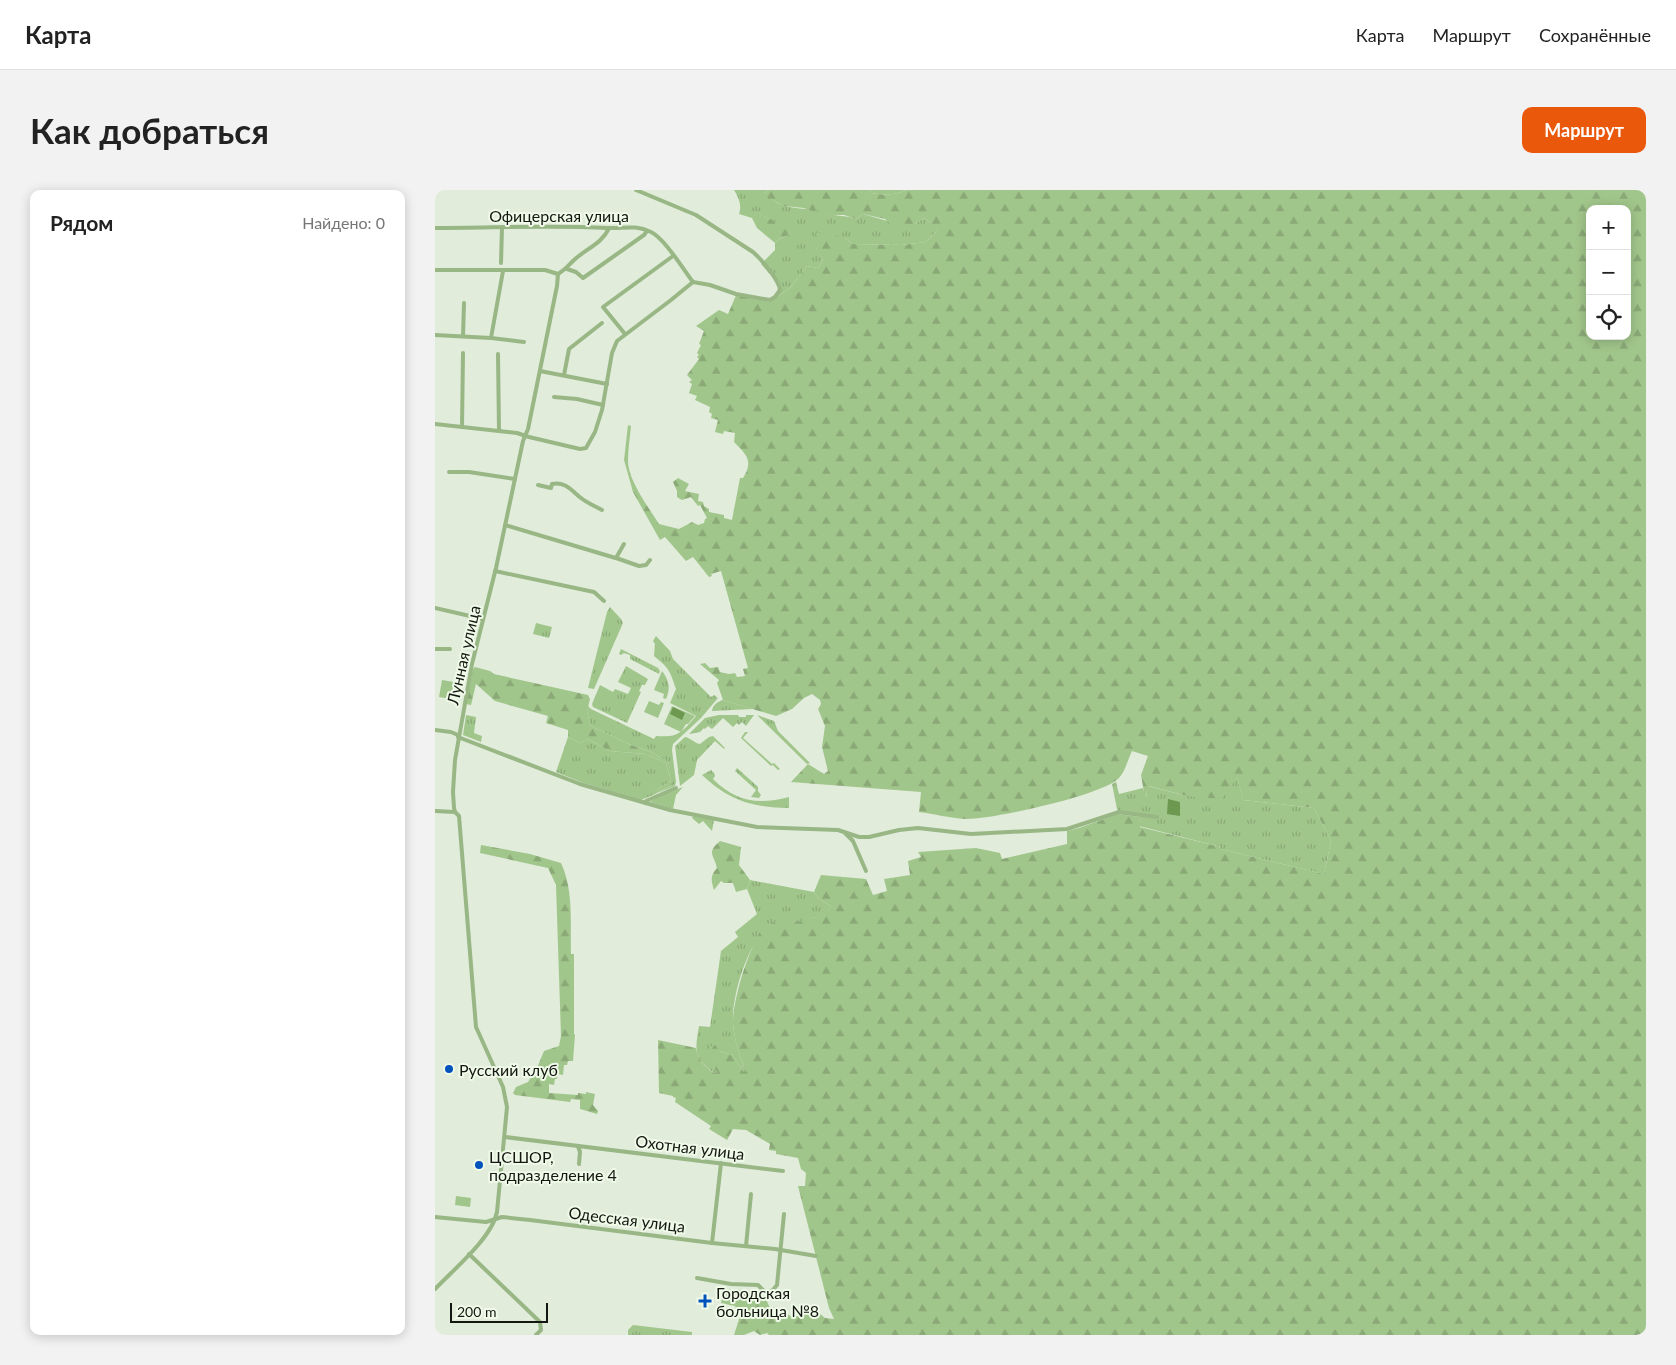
<!DOCTYPE html>
<html lang="ru">
<head>
<meta charset="utf-8">
<style>
  :root { --surface:#fff; --page:#f2f2f2; --text:#222; --muted:#767676; --line:#e0e0e0; --accent:#ea580c }
  body { margin:0; font-family:Lato,sans-serif; background:var(--page); color:var(--text) }
  .controls { position:absolute; right:15px; top:15px; display:grid; overflow:hidden; border-radius:10px; box-shadow:0 2px 12px #0003 }
  .controls button { width:45px; height:45px; display:grid; place-items:center; padding:0; border:0; border-bottom:1px solid var(--line); background:var(--surface); color:var(--text); font:25px sans-serif }
  .scale { position:absolute; left:15px; bottom:12px; width:98px; box-sizing:border-box; padding-left:5px; border:2px solid #141711; border-top:0; font-size:14px; line-height:18px; white-space:nowrap; color:#141711; -webkit-text-stroke:4px #effae8; paint-order:stroke }
  .list { margin:0; padding:0; list-style:none }
  h2 { display:flex; justify-content:space-between; align-items:center; height:65px; margin:0; padding:0 20px; font-size:21px }
  h2 small { font-size:16px; font-weight:400; color:var(--muted) }
  .icon { flex:none; width:28px; height:28px; fill:none; stroke:currentColor; stroke-width:2; stroke-linecap:round; stroke-linejoin:round }
  .map { position:relative; flex:none; width:1211px; height:1145px; overflow:hidden; border-radius:10px }
  header { display:flex; align-items:center; gap:30px; box-sizing:border-box; height:70px; padding:0 25px; background:var(--surface); border-bottom:1px solid var(--line) }
  header strong { font-size:24px }
  nav { display:flex; gap:28px; margin-inline-start:auto; font-size:18px }
  .intro { display:flex; align-items:center; justify-content:space-between; box-sizing:border-box; height:120px; padding:0 30px }
  h1 { margin:0; font-size:35px }
  .button { padding:12px 22px; border-radius:10px; background:var(--accent); color:#fff; font-size:18px; font-weight:700 }
  main { display:flex; gap:30px; padding:0 30px }
  aside { flex:1; background:var(--surface); border-radius:10px; box-shadow:0 2px 12px #0003 }
  .map>svg:first-child { display:block }
</style>
</head>
<body>
<header>
<strong>Карта</strong>
<nav><a>Карта</a><a>Маршрут</a><a>Сохранённые</a></nav>
</header>
<div class="intro"><h1>Как добраться</h1><a class="button">Маршрут</a></div>
<main>
<aside>
<h2>Рядом<small>Найдено: 0</small></h2>
<ul class="list">
</ul>
</aside>
<div class="map">
<svg width="1211" height="1145" viewBox="0 0 1211 1145">
  <defs>
    <pattern id="grass-tufts" width="24" height="20" patternUnits="userSpaceOnUse" patternTransform="scale(1.25)"><rect width="24" height="20" fill="#a1c68b"/><path d="M3 7l-1-3M5 7V3M7 7l1-3M15 17l-1-3M17 17v-4M19 17l1-3" fill="none" stroke="#8aa977"/></pattern>
    <pattern id="forest-firs" width="22" height="20" patternUnits="userSpaceOnUse" patternTransform="scale(1.25)"><rect width="22" height="20" fill="#a1c68b"/><path d="M5 1l3.5 6h-7zM16 11l3.5 6h-7z" fill="#8aa977"/></pattern>
    <pattern id="water-ripples" width="26" height="14" patternUnits="userSpaceOnUse" patternTransform="scale(1.25)"><rect width="26" height="14" fill="#6c994f"/><path d="M2 4q2-2 4 0t4 0M15 11q2-2 4 0t4 0" fill="none" stroke="#587c40"/></pattern>
  </defs>
  <rect width="100%" height="100%" fill="#e1ecdb"/>
  <g fill="url(#grass-tufts)">
    <path d="M299 0H334L329 3C344 19 363 18 383 20 388 20 393 24 398 25 406 26 413 26 421 29L428 24 463 34H479L489 28 495 32 502 41 491 52 466 55 418 54 410 48 381 58 388 70 383 78 372 76 355 98 335 112 344 99 342 92 326 74 340 60V53L344 49 356 44 336 30 326 25 321 21 319 27 317 28 304 24C307 15 304 8 299 0Z"/>
    <path d="M435 0H471C459 6 449 5 436 3Z"/>
    <path d="M175 417 186 429 188 433 159 499 153 498 172 422Z"/>
    <path d="M101 433 117 437 114 448 98 444Z"/>
    <path d="M221 446 235 461 238 469 276 507 279 505 283 508 266 528 238 554 237 560 241 592 240 596 206 610 146 592 121 582 133 547 146 553 153 549 174 561 211 564 231 573 236 591 220 601 221 604 239 594 233 572 216 562 194 554 156 536 152 522 153 516 156 519 219 549 221 546C244 548 247 542 261 526L235 513 241 499C235 481 234 478 219 466L220 454 218 451Z"/>
    <path d="M186 459 223 478 225 481 224 484 195 469V465L189 463 186 465 184 464Z"/>
    <path d="M191 476 213 489 210 495H207L204 501 206 502 192 533 158 517 157 514 165 495 178 502 180 499 193 504 196 498 183 492Z"/>
    <path d="M227 481C234 490 236 498 231 509L228 508 229 504 219 500Z"/>
    <path d="M288 510 318 519 277 521C277 516 283 511 288 510Z"/>
    <path d="M214 511 224 515 226 512 229 513 223 528 209 522Z"/>
    <path d="M31 525 41 527 39 543 47 546 46 552 28 545Z"/>
    <path d="M284 525H303L304 527H311V525H319L311 536 307 532 304 535 302 533 298 537 288 528 277 539 273 536 270 539 269 538 265 542 254 544 270 528Z"/>
    <path d="M322 525 339 531 343 541 375 573 372 574Z"/>
    <path d="M310 542H313L308 548 337 574 339 573 345 579 343 580 338 575 336 576 306 548Z"/>
    <path d="M278 546 290 558 289 559 280 551 262 570 259 585 245 596 240 556 250 547C256 548 259 553 265 554L274 547Z"/>
    <path d="M302 578 323 597V601L326 605 324 608 316 607 321 600 300 581Z"/>
    <path d="M276 580 279 583 280 586 278 589C301 612 323 615 354 607V618C316 617 295 611 267 585Z"/>
    <path d="M802 586 808 610 879 618 896 651 889 684 786 659V657L704 636 706 627 683 624 677 594 681 592 684 604 708 598 711 607 713 596 752 606Z"/>
    <path d="M248 597 241 605 238 619 215 612 221 608Z"/>
    <path d="M315 690 379 702 384 709 396 716 387 729 378 727 372 731 335 733C331 739 325 745 321 752 308 771 297 809 298 833 299 850 305 866 311 882H309L297 865 284 861 278 865 282 882 279 883C258 868 260 860 264 836L275 837 286 761 303 747 300 742 322 724 312 699Z"/>
    <path d="M198 1135 257 1142V1145H193V1140Z"/>
  </g>
  <g fill="url(#forest-firs)" fill-rule="evenodd">
    <path d="M334 0H435L436 3C449 5 459 6 471 0H1211V1145H334L332 1143 325 1145 319 1141 309 1145H299L305 1126 300 1116 286 1113 289 1100C304 1098 317 1101 330 1107L335 1118 342 1117 357 1127 383 1122 390 1128 399 1129 394 1118 363 996H370L371 983 366 979 363 968 341 964V961L334 960 335 954 311 940 298 939 292 950 274 939 276 936 240 912 241 908 238 907V906L224 903 223 850 261 858C263 870 269 876 279 883L282 882 277 874 279 870C278 865 275 862 275 856H281L284 861 297 865 309 882H311C305 866 299 850 298 834 297 812 316 745 334 734 344 727 365 736 378 727L387 728 396 716 384 709 379 702 386 685 431 689 438 705 452 701 449 689 475 685 473 671 486 667 483 662 541 658 565 663 567 669 632 654V641L644 638 683 624 706 627 705 637 786 657V659L889 684 896 651 879 618 808 610 802 587 787 609 752 606 714 596 710 608 706 585 713 566 697 561C693 569 690 582 684 588 669 605 555 630 530 629 515 628 499 624 484 622L486 602 356 592 373 574 389 584 393 581 387 557 390 536 383 519 386 514 385 510 377 504 369 508 357 519 341 526 288 510 282 493 284 490 265 474 270 473 275 478 283 477 285 482 294 484 300 483 302 487 310 486 308 479 313 478 286 381 276 384 277 386 274 387 258 367 251 371 230 347 225 350 198 302 189 270 193 235 196 236C195 247 193 259 193 271 193 290 214 318 224 334L244 339 257 332 263 335 269 333 270 329 272 328 265 315 263 316 256 307 247 310 242 307V301L238 292 243 288 254 294 250 301 264 304 263 311 268 312 269 316 274 319V322L289 325V328L297 330 305 288H308C319 271 311 264 299 252L300 243 289 241 288 244 280 242 283 230 276 228 277 224 274 222 275 217 260 210 262 206 254 203 257 194 254 192 257 190 252 185 264 169 262 167 264 165 262 163 266 155 264 154 269 141 261 136 284 120 293 124 302 103 335 112 355 98 372 76 383 78 388 70C382 61 377 54 381 43L395 44 410 48 418 54 466 55 491 52 502 41 495 39V32L489 28 479 34 467 38 463 34 456 35 450 29 428 24 421 29 409 25H397L383 20 377 21 369 18 349 16 331 7 329 3ZM1155 19H1192V146H1155Z"/>
    <path d="M321 20C330 31 346 31 357 40L356 44 344 49 340 53 322 38 317 28 319 26Z"/>
    <path d="M40 477 55 481 59 484 153 505 155 509 152 522 156 536 194 554 216 562 233 572 239 589V594L220 604V601L236 591 231 573 211 564 174 561 153 549 146 553 133 547V540L111 533 113 526 60 511 41 494 36 515 31 514 38 479Z"/>
    <path d="M258 626 279 630 277 641 268 631 264 634 257 628Z"/>
    <path d="M285 651 306 657 304 675 315 690 312 699 301 702 298 693H289L286 691 279 700C276 690 275 686 282 678 279 664 271 663 285 651Z"/>
    <path d="M46 655 95 664 126 673C139 700 135 734 136 764H139V844L140 845 138 871H133L132 875H129L128 885 123 884 122 889H120L119 895 114 894V903L143 905V903L151 904V902L160 904 158 915 163 921 162 924 145 919V910L136 909 135 912 80 905 78 903 81 897 93 892 102 878 109 861 124 856 126 846 121 695 113 678 45 663Z"/>
  </g>
  <g fill="#a1c68b">
    <path d="M451 407 460 413 455 420 446 413Z"/>
    <path d="M441 418 448 423 440 434 433 429Z"/>
    <path d="M7 490 19 492 16 509 4 507Z"/>
    <path d="M237 516 260 526 253 534H251L246 542 229 534Z"/>
    <path d="M21 1006 36 1008 35 1017 20 1015Z"/>
  </g>
  <g fill="url(#water-ripples)">
    <path d="M238 517 250 523 247 530 235 524Z"/>
    <path d="M733 609 745 612V626L732 624Z"/>
  </g>
  <g fill="none" stroke-linecap="round" stroke-linejoin="round">
    <g stroke="#98b785" stroke-width="4">
      <path d="M0 38C57 38 115 35 172 38 189 39 199 34 216 42 230 49 248 79 258 92L275 95 301 104 335 110 340 107 345 100C344 90 326 69 318 62L261 25 201 0"/>
      <path d="M66 73 67 37"/>
      <path d="M132 79 141 82 148 88 209 45 212 41"/>
      <path d="M0 80H110L123 84C130 80 133 76 138 71 150 59 167 54 174 38"/>
      <path d="M190 144 168 117 238 66"/>
      <path d="M0 145 56 148 89 152"/>
      <path d="M28 146 29 113"/>
      <path d="M56 148 68 81"/>
      <path d="M63 164 64 241"/>
      <path d="M105 181 172 194"/>
      <path d="M129 185 134 159 167 133"/>
      <path d="M119 207 142 209 168 215"/>
      <path d="M0 234 82 243 94 247 145 259 151 258 160 242 167 220 177 163 182 151 236 110 258 92"/>
      <path d="M27 237 28 163"/>
      <path d="M14 282H34L80 289"/>
      <path d="M103 295 116 298 117 294C130 291 137 301 146 308 152 313 160 316 167 320"/>
      <path d="M70 335 184 369 204 376 211 375 215 370"/>
      <path d="M181 368 189 354"/>
      <path d="M60 381 159 402 169 411"/>
      <path d="M0 418 48 429"/>
      <path d="M0 459H15"/>
      <path d="M0 540 16 542 23 545"/>
      <path d="M23 547 145 594 235 620 322 637 403 640 424 647H434L464 640 483 638 536 644 632 639 684 622 722 627"/>
      <path d="M210 613 211 611 241 598"/>
      <path d="M0 621 20 622"/>
      <path d="M410 643 418 651 431 681"/>
      <path d="M70 947 348 981"/>
      <path d="M143 956 145 962 144 974"/>
      <path d="M0 1027 51 1032 67 1027 95 1030 277 1053 340 1059 381 1066"/>
      <path d="M277 1053 286 973"/>
      <path d="M311 1056 316 1004"/>
      <path d="M34 1064 105 1132 106 1140 101 1145"/>
      <path d="M262 1088 296 1094 323 1095 330 1102 337 1101 342 1095 349 1024"/>
      <path d="M0 1099C18 1080 57 1048 62 1022L72 917 68 897 41 837 24 626 20 622 19 618 18 602 20 570 37 474 61 378 88 251 93 239 122 96 123 84"/>
    </g>
  </g>
  <g fill="#0053bc" stroke="#effae8" stroke-width="2">
    <circle cx="14" cy="879" r="5"/>
    <circle cx="44" cy="975" r="5"/>
    <path d="M267.5 1103.5h5v5h5v5h-5v5h-5v-5h-5v-5h5z"/>
  </g>
  <g text-anchor="middle" dominant-baseline="central" stroke-width="4" stroke-linejoin="round" paint-order="stroke">
    <g font-size="16" fill="#141711" stroke="#effae8">
      <text x="124" y="25">Офицерская улица</text>
      <text transform="translate(28 465) rotate(-77)">Лунная улица</text>
      <text transform="translate(255 957) rotate(7)">Охотная улица</text>
      <text transform="translate(192 1029) rotate(7)">Одесская улица</text>
    </g>
    <g font-size="16" fill="#141711" stroke="#effae8" text-anchor="start">
      <text x="24" y="879">Русский клуб</text>
      <text x="54" y="966">ЦСШОР,<tspan x="54" dy="18">подразделение 4</tspan></text>
      <text x="281" y="1102">Городская<tspan x="281" dy="18">больница №8</tspan></text>
    </g>
  </g>
</svg>
<div class="controls">
<button>+</button>
<button>−</button>
<button><svg class="icon" aria-label="locate" viewBox="0 0 24 24"><circle cx="12" cy="12" r="6"/><path d="M12 2v4M12 18v4M2 12h4M18 12h4"/></svg></button>
</div>
<div class="scale">200 m</div>
</div>
</main>
</body>
</html>
